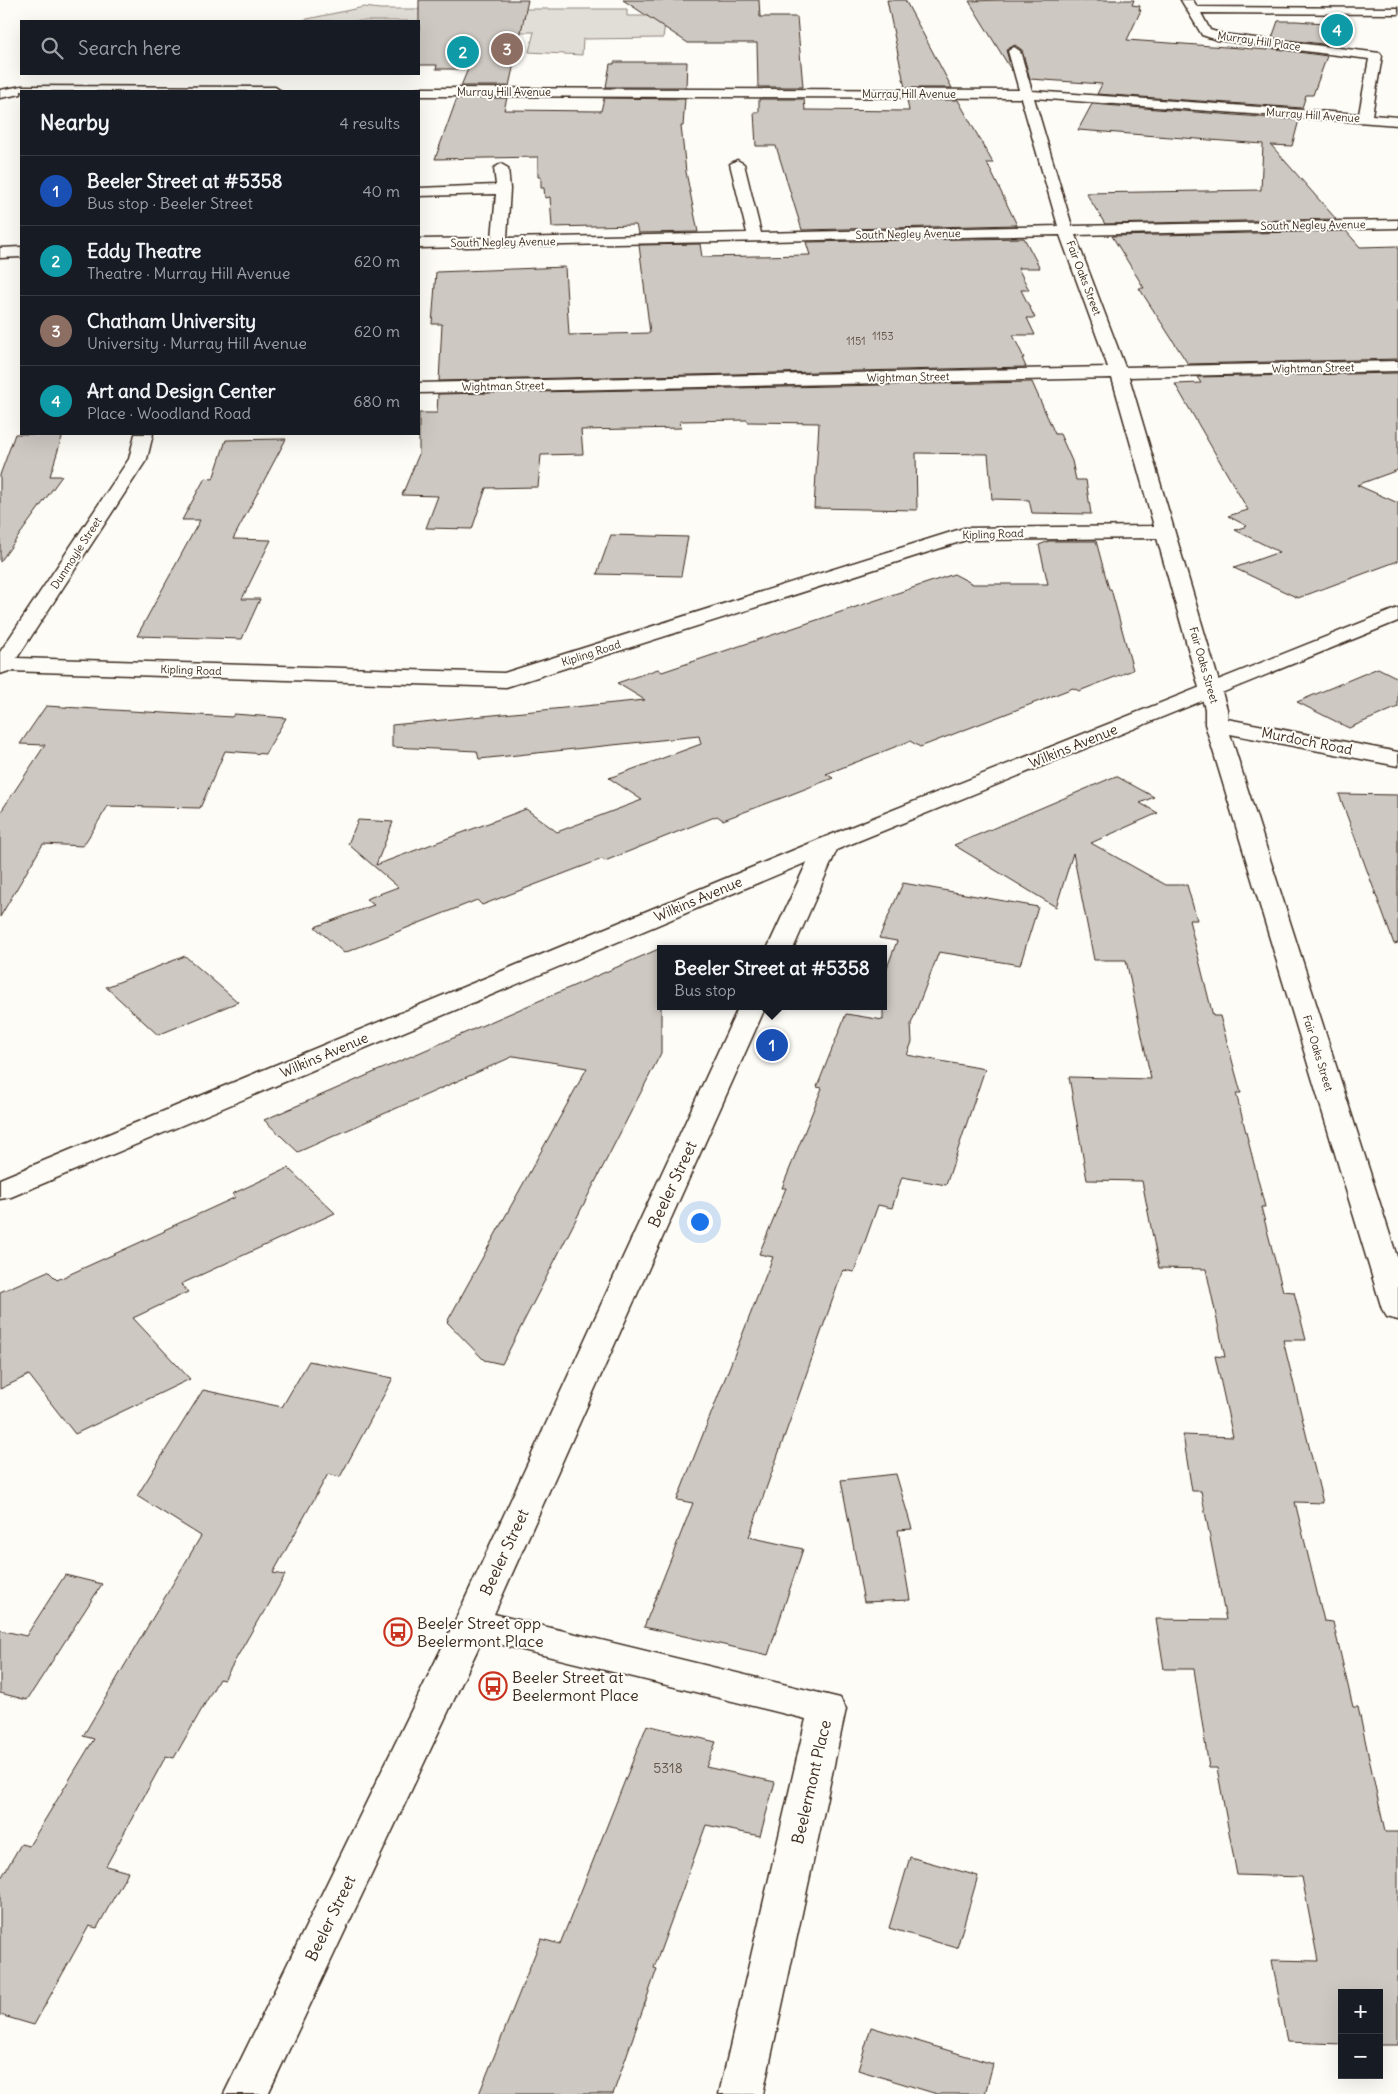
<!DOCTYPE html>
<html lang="en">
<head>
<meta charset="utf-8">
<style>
  :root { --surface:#171b24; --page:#20242c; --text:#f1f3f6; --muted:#9ea1a6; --line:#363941; --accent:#1a73e8 }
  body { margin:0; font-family:Delius,sans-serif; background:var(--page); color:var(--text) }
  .controls { position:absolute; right:15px; bottom:15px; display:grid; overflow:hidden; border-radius:0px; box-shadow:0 5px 20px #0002 }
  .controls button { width:45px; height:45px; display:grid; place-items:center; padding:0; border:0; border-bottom:1px solid var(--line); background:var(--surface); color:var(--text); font:25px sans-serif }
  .you { position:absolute; left:699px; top:1221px; width:18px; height:18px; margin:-12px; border:4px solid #fff; border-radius:50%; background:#1a73e8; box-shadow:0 0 0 8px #1a73e833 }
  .badge { display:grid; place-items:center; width:32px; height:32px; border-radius:50%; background:var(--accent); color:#fff; font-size:16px; font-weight:700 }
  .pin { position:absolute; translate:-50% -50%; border:2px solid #fff; box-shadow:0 1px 5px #0006 }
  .popup { position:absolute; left:657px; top:945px; width:230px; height:65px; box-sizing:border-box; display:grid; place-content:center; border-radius:0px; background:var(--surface); filter:drop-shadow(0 1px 4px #0005); font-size:16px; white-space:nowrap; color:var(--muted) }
  .popup b { font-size:19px; color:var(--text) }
  .popup::after { content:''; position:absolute; left:50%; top:100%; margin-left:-10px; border:10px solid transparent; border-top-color:var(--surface) }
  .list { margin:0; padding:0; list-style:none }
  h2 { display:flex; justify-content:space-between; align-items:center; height:65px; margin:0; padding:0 20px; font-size:21px }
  h2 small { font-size:16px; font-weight:400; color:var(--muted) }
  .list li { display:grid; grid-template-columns:32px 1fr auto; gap:15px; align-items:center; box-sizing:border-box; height:70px; padding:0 20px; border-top:1px solid var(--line) }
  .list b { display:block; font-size:19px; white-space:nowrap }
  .list p { margin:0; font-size:16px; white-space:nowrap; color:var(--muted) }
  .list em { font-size:16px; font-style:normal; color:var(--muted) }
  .icon { flex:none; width:28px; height:28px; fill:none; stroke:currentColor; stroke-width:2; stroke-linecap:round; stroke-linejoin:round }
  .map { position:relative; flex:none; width:1398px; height:2094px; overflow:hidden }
  .search { position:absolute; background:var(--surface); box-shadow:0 5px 20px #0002; left:20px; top:20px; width:400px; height:55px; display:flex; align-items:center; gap:12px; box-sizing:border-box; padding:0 18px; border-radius:0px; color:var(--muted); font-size:19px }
  .panel { position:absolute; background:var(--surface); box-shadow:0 5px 20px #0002; left:20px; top:90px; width:400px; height:345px; border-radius:0px }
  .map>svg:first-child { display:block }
</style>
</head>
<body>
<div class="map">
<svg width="1398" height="2094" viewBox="0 0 1398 2094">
  <rect width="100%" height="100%" fill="#fdfcf7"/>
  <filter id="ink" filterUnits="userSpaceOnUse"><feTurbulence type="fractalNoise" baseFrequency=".02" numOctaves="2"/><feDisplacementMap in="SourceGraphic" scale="10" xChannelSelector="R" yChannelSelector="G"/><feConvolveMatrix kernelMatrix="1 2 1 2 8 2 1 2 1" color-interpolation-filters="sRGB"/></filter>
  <g filter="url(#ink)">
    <path fill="#e1ded7" stroke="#8e847a" d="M364 7 380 9H627V16H666L663 38 583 39 582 55 529 52 534 32H419V21H298Z"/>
    <g fill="#cdc8c2" stroke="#3b2a1e">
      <path d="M419 0H528L509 86H461L468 69H436L437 65H419Z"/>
      <path d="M623 0H759L760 17H797L803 87H758L757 43H688Z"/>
      <path d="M887 0H905L952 88H905Z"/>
      <path d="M1003 0H1134L1132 5 1140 6 1139 10H1141L1127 40 1268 50 1269 48 1327 56 1313 95H1306L1302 108 1097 94 1102 84 1030 79 1022 50 1015 45 1006 50 1012 71 969 1Z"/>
      <path d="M1278 21H1296L1339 24 1331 45 1272 38Z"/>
      <path d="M614 62H687L686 87H606L610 64H614Z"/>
      <path d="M457 98H507L504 110 601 111 604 98 685 99 683 126H681L686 172 698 232 638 233 636 225 552 227 550 197 545 198 544 188H541V177H538V157L435 159Z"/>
      <path d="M759 99H804L805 110 909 111 907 100H958L993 163H987L1017 225 802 230 776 146H756L754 112H759Z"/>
      <path d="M1092 104 1299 120 1292 146 1271 145 1336 219 1105 224 1086 193 1261 190 1263 144 1078 130Z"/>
      <path d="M1346 231 1360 247 1398 246V359L1188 364 1139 288H1144L1112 236Z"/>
      <path d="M1024 238 1040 268H1018L1029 290H1021L1035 318H1027L1035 335H1013L1024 358H1022L1026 367 439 381 442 324H432L436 272 565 267 569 335 650 333 639 245 700 244 702 257 810 255 806 242Z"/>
      <path d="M1398 373V470L1357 485 1398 503V561L1298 598 1234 568 1279 552 1235 530 1247 526 1228 516 1248 510 1175 384 1201 383 1197 377Z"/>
      <path d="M1032 382 1055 434H1060L1072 461 1076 480H1086L1091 514 1032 513 1029 500 992 499 988 454 916 453 917 510 814 508 819 423 748 422 747 420 680 421 681 428 581 430 583 454 541 455 538 487 486 488 472 529 426 528 438 496 402 495 419 454V413H437L438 394Z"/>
      <path d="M15 434H63L50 476H62L0 562V475Z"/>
      <path d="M286 439 233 539 271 540 242 599H260L242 639 137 636 200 520H182L205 478 213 479 226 440Z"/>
      <path d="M611 535 688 537 681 576 597 574Z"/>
      <path d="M1049 541H1096L1109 589H1111L1133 670 1079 691 1073 688 920 747 910 741 826 774 833 778 792 794 723 820 717 816 605 861 602 859 482 905 477 900 344 953 315 927 374 905 366 899 398 887 348 844 358 820 393 822 376 865 526 809 557 832 642 800 609 778 701 744 699 736 479 759 477 751 392 747V725L645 700 617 683 658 669 662 672 954 574 973 584H1048L1039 545Z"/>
      <path d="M1378 668 1398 678V707L1349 728 1297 702Z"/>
      <path d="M46 706 232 717 234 714 286 718 265 754 225 751 200 808 108 806 83 846 43 844 0 917V813L45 745 20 744Z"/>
      <path d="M1116 776 1154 797 1140 803 1158 813 1091 843 1166 885H1187L1197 920H1189L1213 1016H1220L1241 1093H1236L1265 1207H1261L1283 1291 1294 1292 1306 1340H1283L1323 1503 1295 1502 1324 1621 1333 1622 1353 1707H1358L1385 1832H1398V2045H1379V1993H1342V2044L1287 2042 1272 1960 1318 1961 1302 1877 1237 1875 1217 1768H1209L1194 1669H1164L1156 1619 1226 1620 1201 1491H1192L1183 1435 1233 1437 1215 1356 1225 1357 1206 1269 1159 1268 1142 1181 1087 1180 1069 1077 1151 1079 1126 960H1094L1073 853 1056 907 954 845Z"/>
      <path d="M1339 794 1398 795V943L1394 944Z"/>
      <path d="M903 883 1038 907 1020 965 939 952 911 1024 912 1042 907 1055 985 1069 946 1185 902 1177 892 1208 878 1205 854 1272 843 1270 749 1537 803 1549 768 1655 644 1627 693 1503 677 1500 773 1257 759 1254 786 1188H782L822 1088 817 1087 830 1054 846 1014 883 1020V978L897 941 879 938Z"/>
      <path d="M661 948V1053L502 1364 484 1360 447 1322 587 1068 514 1056 298 1152 264 1120Z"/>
      <path d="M185 956 238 1002 158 1035 106 987Z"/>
      <path d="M288 1168 335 1213 181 1284 188 1292 133 1318 190 1379 75 1434 29 1375 0 1389V1292L48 1271 57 1280 165 1231 164 1230 236 1197 232 1194Z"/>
      <path d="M309 1361 393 1378 340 1477 328 1474 273 1573 285 1575 263 1615H261L224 1680 219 1679 174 1758 166 1756 106 1866 128 1872 97 1928 89 1926 34 2025 0 2015V1880L21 1844 29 1846 94 1739 83 1736 201 1536 137 1496 203 1390 282 1407Z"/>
      <path d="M896 1474 912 1529 898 1530 910 1600 864 1602 841 1480Z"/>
      <path d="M65 1575 102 1584 27 1700 0 1693V1630L26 1636Z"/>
      <path d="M647 1725 716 1742 706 1767 775 1782 760 1836 706 1825 654 1968 657 1969 613 2094H479L541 1939 560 1944Z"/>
      <path d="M910 1857 978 1876 957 1948 889 1928Z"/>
      <path d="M871 2027 993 2064 985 2094H937L858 2070Z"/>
    </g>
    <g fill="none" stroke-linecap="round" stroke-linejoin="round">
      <g stroke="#3b2a1e" stroke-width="3">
        <g id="minor">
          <path d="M1181 0H1193L1197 7 1398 8V14L1201 13 1210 30 1223 34 1380 53 1382 56 1372 115 1398 117V125L1034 98 1072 226 1398 220V228L1075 235 1125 367 1398 361V371L1129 377 1227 709V719L1398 752V766L1230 734 1398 1260V1320L1387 1317 1382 1309 1205 724V709L1157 538 966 540 506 687 9 671 0 674V652L129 459 135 434H153L147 459 17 658 504 673 964 528 1154 526 1112 378 419 393V383L1108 367 1060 235 419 248V239L492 238 496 194 419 196V188L496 185 494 168 501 164 508 168 510 189 507 238 747 233 730 164 737 160 744 164 761 233 1058 226 1021 98 419 96V91H413L419 88 1019 90 1008 51 1014 47 1020 51 1032 91 1359 114 1369 59 1217 40 1202 35Z"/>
          <path d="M22 86 275 87 281 91H21V94L0 98V90Z"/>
          <path d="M21 247V257L0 258V248Z"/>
          <path d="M827 838 836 840 839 845 793 949H767L815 845 818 840Z"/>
          <path d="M739 1006H766L494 1614 840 1698 846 1709 763 2094H719L806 1719 482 1640 268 2094H224L454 1623Z"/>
        </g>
      </g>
      <g stroke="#3b2a1e" stroke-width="3">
        <path id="major" d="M1398 608V621L836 850 11 1197 0 1199V1179L818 840Z"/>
      </g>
      <use href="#minor" fill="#fdfcf7" fill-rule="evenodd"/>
      <use href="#major" fill="#fdfcf7" fill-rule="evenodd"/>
    </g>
  </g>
  <defs>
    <g id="bus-ring" transform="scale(1.4375)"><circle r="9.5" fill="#fdfcf7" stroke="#c8321e" stroke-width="1.5"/><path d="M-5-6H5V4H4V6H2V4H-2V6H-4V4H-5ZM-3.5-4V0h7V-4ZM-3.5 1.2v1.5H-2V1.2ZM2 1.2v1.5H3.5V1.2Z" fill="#c8321e"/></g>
  </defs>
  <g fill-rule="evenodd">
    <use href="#bus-ring" x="398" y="1632"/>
    <use href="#bus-ring" x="493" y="1686"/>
  </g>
  <g text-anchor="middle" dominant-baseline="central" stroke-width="4" stroke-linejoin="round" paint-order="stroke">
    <g font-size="11" fill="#3b2a1e" stroke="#fdfcf7">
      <text transform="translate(1259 41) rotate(8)">Murray Hill Place</text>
      <text x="504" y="92">Murray Hill Avenue</text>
      <text x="909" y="94">Murray Hill Avenue</text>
      <text transform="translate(1313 115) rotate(4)">Murray Hill Avenue</text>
      <text transform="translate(1313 225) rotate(-1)">South Negley Avenue</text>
      <text transform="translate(908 234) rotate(-1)">South Negley Avenue</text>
      <text transform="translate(503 242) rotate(-1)">South Negley Avenue</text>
      <text transform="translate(1084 278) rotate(69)">Fair Oaks Street</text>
      <text transform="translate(1313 368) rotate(-1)">Wightman Street</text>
      <text transform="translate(908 377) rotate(-1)">Wightman Street</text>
      <text transform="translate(503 386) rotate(-1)">Wightman Street</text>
      <text transform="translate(993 534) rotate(-2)">Kipling Road</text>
      <text transform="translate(76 553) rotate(-57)">Dunmoyle Street</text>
      <text transform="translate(591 653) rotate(-18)">Kipling Road</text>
      <text transform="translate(1204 665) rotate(74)">Fair Oaks Street</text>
      <text transform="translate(191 670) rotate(2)">Kipling Road</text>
      <text transform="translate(1318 1053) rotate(73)">Fair Oaks Street</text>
    </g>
    <g font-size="11" fill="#605247">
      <text x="883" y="336">1153</text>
      <text x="856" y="341">1151</text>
    </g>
    <g font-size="14" fill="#3b2a1e" stroke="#fdfcf7">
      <text transform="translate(1307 741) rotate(11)">Murdoch Road</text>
      <text transform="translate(1073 746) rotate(-22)">Wilkins Avenue</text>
      <text transform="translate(698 899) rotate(-23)">Wilkins Avenue</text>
      <text transform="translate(324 1055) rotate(-23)">Wilkins Avenue</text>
    </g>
    <g font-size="14" fill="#605247">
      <text x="668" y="1768">5318</text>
    </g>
    <g font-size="16" fill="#3b2a1e" stroke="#fdfcf7">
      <text transform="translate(672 1184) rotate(-65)">Beeler Street</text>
      <text transform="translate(504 1552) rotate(-65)">Beeler Street</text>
      <text transform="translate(811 1782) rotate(-77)">Beelermont Place</text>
      <text transform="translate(330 1918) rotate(-64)">Beeler Street</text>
    </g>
    <g font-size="16" fill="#3b2a1e" stroke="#fdfcf7" text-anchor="start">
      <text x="417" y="1623">Beeler Street opp<tspan x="417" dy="18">Beelermont Place</tspan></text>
      <text x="512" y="1677">Beeler Street at<tspan x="512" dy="18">Beelermont Place</tspan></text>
    </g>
  </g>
</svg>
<div class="controls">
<button>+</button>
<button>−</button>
</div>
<div class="you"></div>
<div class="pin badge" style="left:772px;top:1045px;background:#1a4fb4">1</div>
<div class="popup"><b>Beeler Street at #5358</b>Bus stop</div>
<div class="pin badge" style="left:463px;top:52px;background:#0f9aa8">2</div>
<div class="pin badge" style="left:507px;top:49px;background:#8d6e63">3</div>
<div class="pin badge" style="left:1337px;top:30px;background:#0f9aa8">4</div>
<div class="search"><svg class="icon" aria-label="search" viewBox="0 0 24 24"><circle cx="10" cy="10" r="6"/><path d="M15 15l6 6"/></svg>Search here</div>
<section class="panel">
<h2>Nearby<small>4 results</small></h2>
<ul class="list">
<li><span class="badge" style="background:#1a4fb4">1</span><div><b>Beeler Street at #5358</b><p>Bus stop · Beeler Street</p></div><em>40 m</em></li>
<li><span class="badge" style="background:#0f9aa8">2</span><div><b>Eddy Theatre</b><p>Theatre · Murray Hill Avenue</p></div><em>620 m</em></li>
<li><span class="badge" style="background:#8d6e63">3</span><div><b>Chatham University</b><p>University · Murray Hill Avenue</p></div><em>620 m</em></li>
<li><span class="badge" style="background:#0f9aa8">4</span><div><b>Art and Design Center</b><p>Place · Woodland Road</p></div><em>680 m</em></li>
</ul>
</section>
</div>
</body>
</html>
